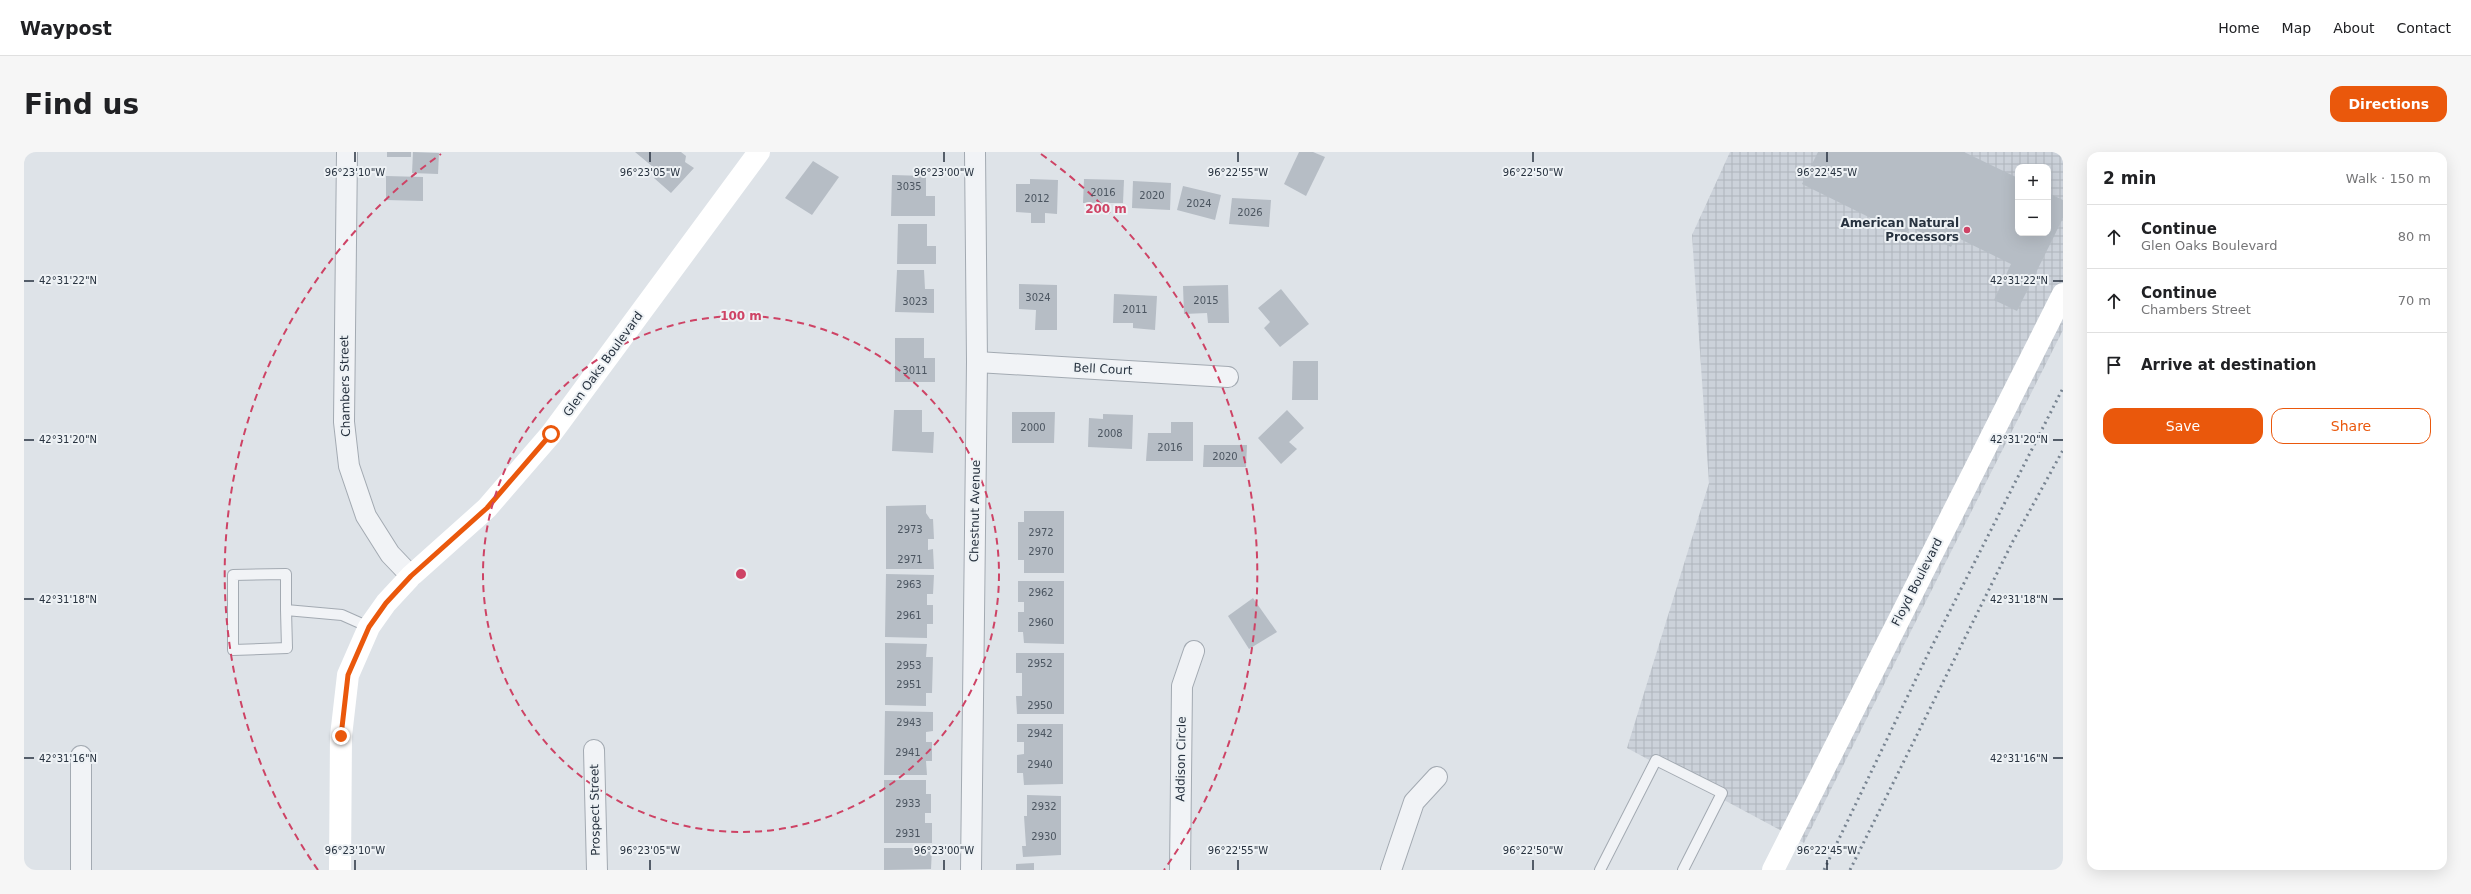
<!DOCTYPE html>
<html lang="en">
<head>
<meta charset="utf-8">
<style>
  :root { --surface:#fff; --page:#f6f6f6; --text:#202124; --muted:#757577; --line:#e0e0e0; --accent:#ea580c }
  body { margin:0; font-family:"DejaVu Sans",sans-serif; background:var(--page); color:var(--text) }
  .controls { position:absolute; right:12px; top:12px; display:grid; overflow:hidden; border-radius:8px; box-shadow:0 4px 16px #0002 }
  .controls button { width:36px; height:36px; display:grid; place-items:center; padding:0; border:0; border-bottom:1px solid var(--line); background:var(--surface); color:var(--text); font:20px sans-serif }
  .stop { position:absolute; width:12px; height:12px; margin:-9px; border:3px solid #ea580c; border-radius:50%; background:#fff }
  .stop.end { background:#ea580c; border-color:#fff; box-shadow:0 1px 4px #0008 }
  .list { margin:0; padding:0; list-style:none }
  h2 { display:flex; justify-content:space-between; align-items:center; height:52px; margin:0; padding:0 16px; font-size:17px }
  h2 small { font-size:13px; font-weight:400; color:var(--muted) }
  .list li { display:grid; grid-template-columns:26px 1fr auto; gap:12px; align-items:center; box-sizing:border-box; height:64px; padding:0 16px; border-top:1px solid var(--line) }
  .list b { display:block; font-size:15px; white-space:nowrap }
  .list p { margin:0; font-size:13px; white-space:nowrap; color:var(--muted) }
  .list em { font-size:13px; font-style:normal; color:var(--muted) }
  .actions { display:flex; gap:8px; padding:12px 16px }
  .actions a { flex:1; padding:9px 0; border:1px solid var(--accent); border-radius:12px; text-align:center; font-size:14px; color:var(--accent) }
  .actions .main { background:var(--accent); color:#fff }
  .icon { flex:none; width:22px; height:22px; fill:none; stroke:currentColor; stroke-width:2; stroke-linecap:round; stroke-linejoin:round }
  .map { position:relative; flex:none; width:2039px; height:718px; overflow:hidden; border-radius:12px }
  header { display:flex; align-items:center; gap:24px; box-sizing:border-box; height:56px; padding:0 20px; background:var(--surface); border-bottom:1px solid var(--line) }
  header strong { font-size:19px }
  nav { display:flex; gap:22px; margin-inline-start:auto; font-size:14px }
  .intro { display:flex; align-items:center; justify-content:space-between; box-sizing:border-box; height:96px; padding:0 24px }
  h1 { margin:0; font-size:28px }
  .button { padding:10px 18px; border-radius:12px; background:var(--accent); color:#fff; font-size:14px; font-weight:700 }
  main { display:flex; gap:24px; padding:0 24px }
  aside { flex:1; background:var(--surface); border-radius:12px; box-shadow:0 4px 16px #0002 }
  .map>svg:first-child { display:block }
</style>
</head>
<body>
<header>
<strong>Waypost</strong>
<nav><a>Home</a><a>Map</a><a>About</a><a>Contact</a></nav>
</header>
<div class="intro"><h1>Find us</h1><a class="button">Directions</a></div>
<main>
<div class="map">
<svg width="2039" height="718" viewBox="0 0 2039 718">
  <defs>
    <pattern id="industrial-grid" width="8" height="8" patternUnits="userSpaceOnUse"><rect width="8" height="8" fill="#ccd2da"/><path d="M0 4h8M4 0v8" fill="none" stroke="#afb5bc"/></pattern>
  </defs>
  <rect width="100%" height="100%" fill="#dee3e8"/>
  <path fill="url(#industrial-grid)" fill-rule="evenodd" d="M1706 0H2039V178L1780 691 1603 596 1685 331 1668 83ZM1994 15H2024V81H1994Z"/>
  <g fill="#b6bdc5">
    <rect x="363" y="0" width="24" height="5"/>
    <path d="M389 0 415 1 414 22 388 21Z"/>
    <path d="M611 0H657L662 4 661 10 670 16 647 41 630 26 635 20Z"/>
    <path d="M1275 0H1289L1301 5 1282 44 1260 32Z"/>
    <path d="M1794 0H1940L1994 26V81H2024V41L2039 48V66L1993 159 1970 148 1987 112 1932 85 1927 95 1886 75 1881 83 1778 32Z"/>
    <path d="M789 9 815 25 788 63 761 46Z"/>
    <path d="M868 23 902 24V44H911V64H867Z"/>
    <path d="M362 24 399 25V49L362 48Z"/>
    <path d="M1006 27 1034 28 1033 62 1021 61V71H1007V61L992 60V32H1006Z"/>
    <path d="M1060 27 1100 28 1099 51H1059Z"/>
    <path d="M1109 29 1147 31 1146 58 1108 56Z"/>
    <path d="M1159 34 1197 43 1191 68 1153 58Z"/>
    <path d="M1208 46 1247 48 1245 75 1205 72Z"/>
    <path d="M874 72H903V94H912V112H873Z"/>
    <path d="M873 118H900L901 137H910V161L871 160Z"/>
    <path d="M995 132 1033 133V178H1011L1012 158 995 157Z"/>
    <path d="M1204 133 1205 171H1184L1183 161 1160 162 1159 134Z"/>
    <path d="M1257 137 1285 172 1256 195 1240 176 1246 170 1234 156Z"/>
    <path d="M1090 142 1133 144 1131 178 1109 176V171H1089Z"/>
    <path d="M871 186H900V206H911V230H871Z"/>
    <path d="M1269 209H1294V248H1268Z"/>
    <path d="M870 258H898V280H910L909 301 868 299Z"/>
    <path d="M1263 258 1280 276 1265 290 1273 297 1257 312 1234 286Z"/>
    <path d="M988 260H1031L1030 291H988Z"/>
    <path d="M1079 262 1109 263 1108 297 1064 295 1065 266 1079 267Z"/>
    <path d="M1147 270H1169V309H1122L1124 281H1147Z"/>
    <path d="M1180 293H1223L1222 315H1179Z"/>
    <path d="M902 353V361L906 367H909L910 387H904V398L909 397 910 417H862V354Z"/>
    <path d="M1000 359H1040V421H1000V408H994V370H1000Z"/>
    <path d="M862 422 910 423 909 442H903V453H909V472H903V486L861 485Z"/>
    <path d="M994 429H1040V492L1000 491 999 480H994V460H1000V450H994Z"/>
    <path d="M1229 446 1253 480 1225 497 1204 464Z"/>
    <path d="M861 491 903 492 902 505H909L908 541H902V554L861 553Z"/>
    <path d="M992 501H1040V562H993L992 544H998V521H992Z"/>
    <path d="M861 559 909 560V579L902 580V590H908V609H902L903 623H860Z"/>
    <path d="M993 572H1039V632L1000 633 999 621H993V603L1000 602V590H993Z"/>
    <path d="M860 628H902V642H907V661H901V671H908V691H860Z"/>
    <path d="M1003 643 1037 644V703L999 705 998 694H1002L1000 664H1003Z"/>
    <path d="M860 696H908L907 717 860 718Z"/>
    <path d="M1010 711V718H992V712Z"/>
  </g>
  <g fill="none" stroke-linecap="round" stroke-linejoin="round">
    <g stroke="#a3aab2" stroke-width="12">
      <g id="service">
        <path d="M262 458V422L209 423V498L263 496 262 458 318 463 345 475"/>
        <path d="M1576 718 1632 608 1698 641 1659 718"/>
      </g>
    </g>
    <g stroke="#a3aab2" stroke-width="22">
      <g id="minor">
        <path d="M323 0 320 270 325 314 342 364 366 402 387 424"/>
        <path d="M953 210 1204 225"/>
        <path d="M570 598 573 718"/>
        <path d="M57 718V604"/>
        <path d="M947 718 953 210 951 0"/>
        <path d="M1156 718 1158 534 1170 499"/>
        <path d="M1367 718 1390 650 1413 625"/>
      </g>
    </g>
    <use href="#service" stroke="#f1f3f6" stroke-width="10"/>
    <use href="#minor" stroke="#f1f3f6" stroke-width="20"/>
    <g stroke="#fff" stroke-width="22">
      <path d="M316 718 317 584 324 523 345 475 362 451 387 424 463 356 527 282 735 0"/>
      <path d="M1749 718 2039 142"/>
    </g>
    <g stroke="#788491" stroke-width="3" stroke-dasharray="2 4" stroke-linecap="butt">
      <path d="M1800 718 1903 504 2039 236"/>
      <path d="M1826 718 1989 389 2039 298"/>
    </g>
  </g>
  <g fill="none" stroke-linecap="round" stroke-linejoin="round">
    <path stroke="#ea580c" stroke-width="5" d="M317 584 324 523 345 475 362 451 387 424 463 356 527 282"/>
  </g>
  <path fill="none" stroke="#27323f" stroke-width="1.5" d="M331 0V10M626 0V10M920 0V10M1214 0V10M1509 0V10M1803 0V10M0 129H10M2029 129H2039M0 288H10M2029 288H2039M0 447H10M2029 447H2039M0 606H10M2029 606H2039M331 708V718M626 708V718M920 708V718M1214 708V718M1509 708V718M1803 708V718"/>
  <g fill="none" stroke="#ce4365" stroke-width="2" stroke-dasharray="7 5">
    <circle cx="717" cy="422" r="258"/>
    <path d="M294 718A516 516 0 0 1 417 2M1017 2A516 516 0 0 1 1140 718"/>
  </g>
  <circle fill="#ce4365" stroke="#eef2f5" stroke-width="1.5" cx="1943" cy="78" r="4"/>
  <g text-anchor="middle" dominant-baseline="central" stroke-width="4" stroke-linejoin="round" paint-order="stroke">
    <g font-size="10" fill="#4b5560">
      <text x="885" y="34">3035</text>
      <text x="1079" y="40">2016</text>
      <text x="1128" y="43">2020</text>
      <text x="1013" y="46">2012</text>
      <text x="1175" y="51">2024</text>
      <text x="1226" y="60">2026</text>
      <text x="1014" y="145">3024</text>
      <text x="1182" y="148">2015</text>
      <text x="891" y="149">3023</text>
      <text x="1111" y="157">2011</text>
      <text x="891" y="218">3011</text>
      <text x="1009" y="275">2000</text>
      <text x="1086" y="281">2008</text>
      <text x="1146" y="295">2016</text>
      <text x="1201" y="304">2020</text>
      <text x="886" y="377">2973</text>
      <text x="1017" y="380">2972</text>
      <text x="1017" y="399">2970</text>
      <text x="886" y="407">2971</text>
      <text x="885" y="432">2963</text>
      <text x="1017" y="440">2962</text>
      <text x="885" y="463">2961</text>
      <text x="1017" y="470">2960</text>
      <text x="1016" y="511">2952</text>
      <text x="885" y="513">2953</text>
      <text x="885" y="532">2951</text>
      <text x="1016" y="553">2950</text>
      <text x="885" y="570">2943</text>
      <text x="1016" y="581">2942</text>
      <text x="884" y="600">2941</text>
      <text x="1016" y="612">2940</text>
      <text x="884" y="651">2933</text>
      <text x="1020" y="654">2932</text>
      <text x="884" y="681">2931</text>
      <text x="1020" y="684">2930</text>
    </g>
    <g font-size="12" font-weight="bold" fill="#27323f" stroke="#eef2f5" text-anchor="end">
      <text x="1935" y="71">American Natural<tspan x="1935" dy="14">Processors</tspan></text>
    </g>
    <g font-size="12" fill="#27323f" stroke="#eef2f5">
      <text transform="translate(579 212) rotate(-54)">Glen Oaks Boulevard</text>
      <text transform="translate(1079 217) rotate(3)">Bell Court</text>
      <text transform="translate(321 234) rotate(-91)">Chambers Street</text>
      <text transform="translate(951 359) rotate(-89)">Chestnut Avenue</text>
      <text transform="translate(1893 430) rotate(-63)">Floyd Boulevard</text>
      <text transform="translate(1157 607) rotate(-89)">Addison Circle</text>
      <text transform="translate(571 658) rotate(-91)">Prospect Street</text>
    </g>
  </g>
  <g font-size="10" text-anchor="middle" fill="#27323f" stroke="#eef2f5" stroke-width="4" stroke-linejoin="round" paint-order="stroke">
    <text x="331" y="24">96°23'10"W</text>
    <text x="626" y="24">96°23'05"W</text>
    <text x="920" y="24">96°23'00"W</text>
    <text x="1214" y="24">96°22'55"W</text>
    <text x="1509" y="24">96°22'50"W</text>
    <text x="1803" y="24">96°22'45"W</text>
    <text x="44" y="132">42°31'22"N</text>
    <text x="1995" y="132">42°31'22"N</text>
    <text x="44" y="291">42°31'20"N</text>
    <text x="1995" y="291">42°31'20"N</text>
    <text x="44" y="451">42°31'18"N</text>
    <text x="1995" y="451">42°31'18"N</text>
    <text x="44" y="610">42°31'16"N</text>
    <text x="1995" y="610">42°31'16"N</text>
    <text x="331" y="702">96°23'10"W</text>
    <text x="626" y="702">96°23'05"W</text>
    <text x="920" y="702">96°23'00"W</text>
    <text x="1214" y="702">96°22'55"W</text>
    <text x="1509" y="702">96°22'50"W</text>
    <text x="1803" y="702">96°22'45"W</text>
  </g>
  <circle cx="717" cy="422" r="6" fill="#ce4365" stroke="#eef2f5" stroke-width="2"/>
  <g font-size="12" text-anchor="middle" font-weight="bold" fill="#ce4365" stroke="#eef2f5" stroke-width="4" stroke-linejoin="round" paint-order="stroke">
    <text x="1082" y="61">200 m</text>
    <text x="717" y="168">100 m</text>
  </g>
</svg>
<div class="controls">
<button>+</button>
<button>−</button>
</div>
<div class="stop" style="left:527px;top:282px"></div>
<div class="stop end" style="left:317px;top:584px"></div>
</div>
<aside>
<h2>2 min<small>Walk · 150 m</small></h2>
<ul class="list">
<li><svg class="icon" aria-label="ahead" viewBox="0 0 24 24"><path d="M12 20V5M6 11l6-6 6 6"/></svg><div><b>Continue</b><p>Glen Oaks Boulevard</p></div><em>80 m</em></li>
<li><svg class="icon" aria-label="ahead" viewBox="0 0 24 24"><path d="M12 20V5M6 11l6-6 6 6"/></svg><div><b>Continue</b><p>Chambers Street</p></div><em>70 m</em></li>
<li><svg class="icon" aria-label="arrive" viewBox="0 0 24 24"><path d="M6 21V4h12l-3 4 3 4H6"/></svg><div><b>Arrive at destination</b></div></li>
</ul>
<div class="actions"><a class="main">Save</a><a>Share</a></div>
</aside>
</main>
</body>
</html>
